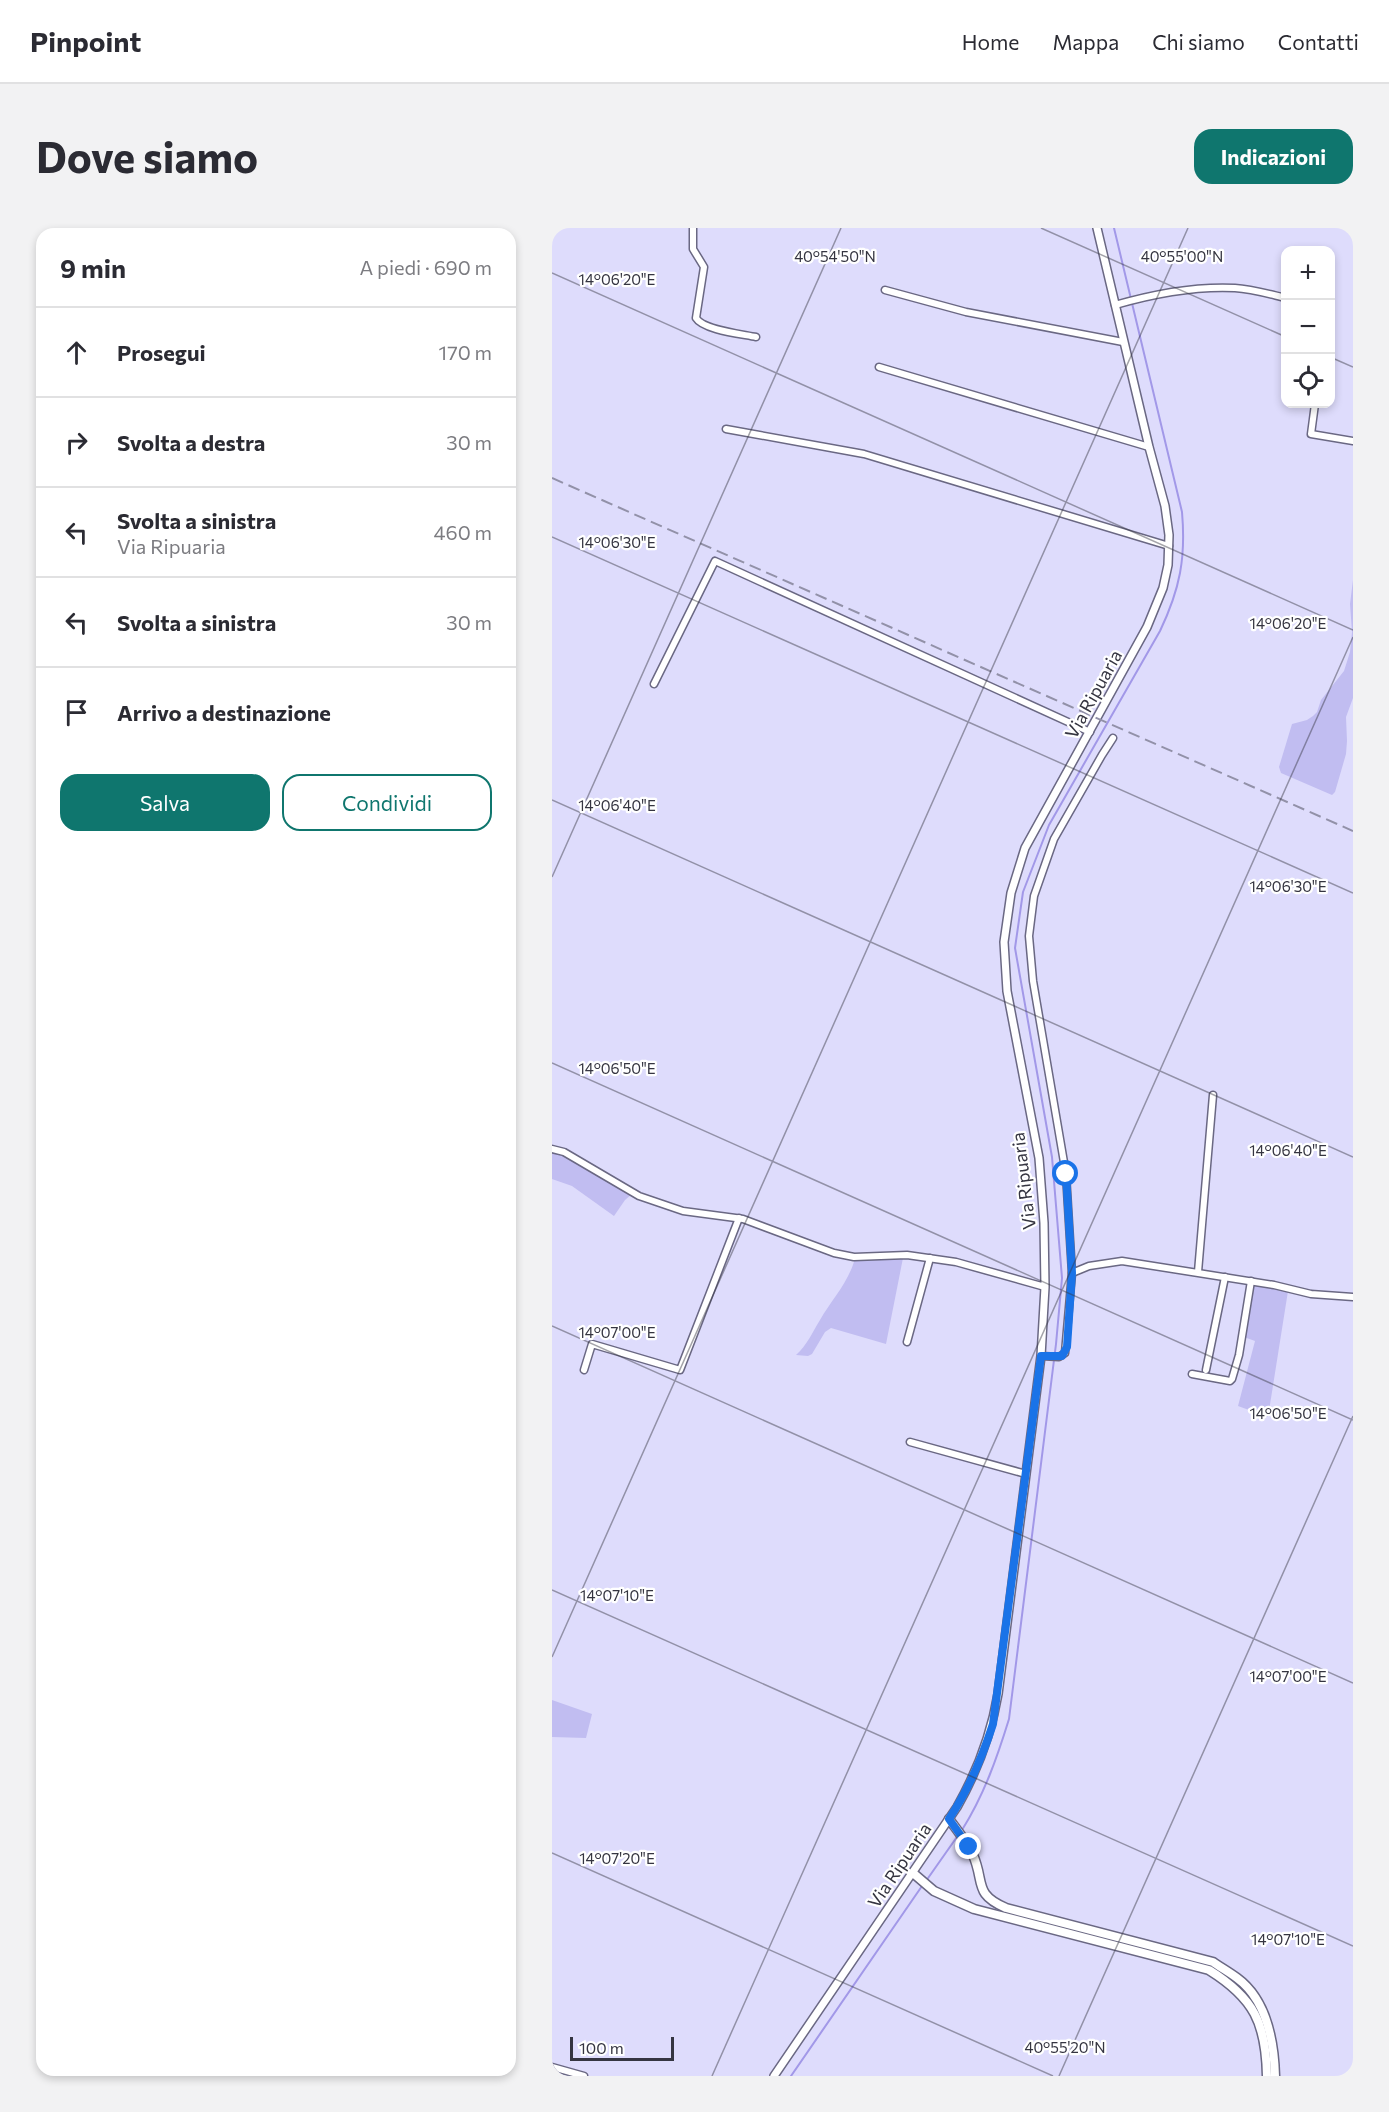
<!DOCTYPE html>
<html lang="it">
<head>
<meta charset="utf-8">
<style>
  :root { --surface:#fff; --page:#f2f2f3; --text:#2b2b33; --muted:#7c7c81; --line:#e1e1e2; --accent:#0f766e }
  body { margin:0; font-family:Commissioner,sans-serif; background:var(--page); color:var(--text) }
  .controls { position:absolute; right:18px; top:18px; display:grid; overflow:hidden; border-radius:12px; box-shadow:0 3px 9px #0003 }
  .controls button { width:54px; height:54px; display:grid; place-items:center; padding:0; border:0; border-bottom:2px solid var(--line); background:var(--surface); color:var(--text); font:30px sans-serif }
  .scale { position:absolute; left:18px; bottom:15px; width:104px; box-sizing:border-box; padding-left:6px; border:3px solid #353541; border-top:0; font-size:16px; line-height:21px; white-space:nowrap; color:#353541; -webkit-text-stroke:4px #fff; paint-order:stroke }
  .stop { position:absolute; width:18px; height:18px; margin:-14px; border:4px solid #1a73e8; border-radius:50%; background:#fff }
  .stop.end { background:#1a73e8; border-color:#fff; box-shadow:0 2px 6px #0008 }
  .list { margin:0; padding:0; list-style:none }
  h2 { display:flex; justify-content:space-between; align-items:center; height:78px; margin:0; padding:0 24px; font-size:26px }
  h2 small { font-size:20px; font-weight:400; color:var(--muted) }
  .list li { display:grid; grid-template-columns:39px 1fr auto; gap:18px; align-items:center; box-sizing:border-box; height:90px; padding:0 24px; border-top:2px solid var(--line) }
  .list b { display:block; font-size:22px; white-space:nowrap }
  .list p { margin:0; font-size:20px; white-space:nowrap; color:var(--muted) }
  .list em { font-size:20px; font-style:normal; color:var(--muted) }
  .actions { display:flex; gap:12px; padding:18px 24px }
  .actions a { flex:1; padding:14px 0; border:2px solid var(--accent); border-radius:18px; text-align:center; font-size:21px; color:var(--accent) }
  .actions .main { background:var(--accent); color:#fff }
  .icon { flex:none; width:33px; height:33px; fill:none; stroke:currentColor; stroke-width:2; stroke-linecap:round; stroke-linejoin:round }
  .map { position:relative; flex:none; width:801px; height:1848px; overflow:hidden; border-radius:18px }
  header { display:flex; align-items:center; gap:36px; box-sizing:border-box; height:84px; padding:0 30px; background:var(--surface); border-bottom:2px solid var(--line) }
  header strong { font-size:28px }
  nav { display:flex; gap:33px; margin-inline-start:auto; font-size:21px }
  .intro { display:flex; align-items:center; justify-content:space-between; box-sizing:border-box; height:144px; padding:0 36px }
  h1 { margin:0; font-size:42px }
  .button { padding:15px 27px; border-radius:18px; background:var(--accent); color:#fff; font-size:21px; font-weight:700 }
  main { display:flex; gap:36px; padding:0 36px }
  aside { flex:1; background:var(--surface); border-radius:18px; box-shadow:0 3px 9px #0003 }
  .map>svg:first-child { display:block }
</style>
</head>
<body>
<header>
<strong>Pinpoint</strong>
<nav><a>Home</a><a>Mappa</a><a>Chi siamo</a><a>Contatti</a></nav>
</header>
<div class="intro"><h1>Dove siamo</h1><a class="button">Indicazioni</a></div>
<main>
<aside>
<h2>9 min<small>A piedi · 690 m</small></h2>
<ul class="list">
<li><svg class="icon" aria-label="ahead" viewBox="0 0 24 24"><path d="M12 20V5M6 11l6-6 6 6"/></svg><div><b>Prosegui</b></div><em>170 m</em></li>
<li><svg class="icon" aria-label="right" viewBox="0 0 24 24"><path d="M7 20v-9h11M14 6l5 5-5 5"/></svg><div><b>Svolta a destra</b></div><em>30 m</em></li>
<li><svg class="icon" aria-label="left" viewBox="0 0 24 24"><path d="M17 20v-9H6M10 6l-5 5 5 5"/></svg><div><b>Svolta a sinistra</b><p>Via Ripuaria</p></div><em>460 m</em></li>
<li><svg class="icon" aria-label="left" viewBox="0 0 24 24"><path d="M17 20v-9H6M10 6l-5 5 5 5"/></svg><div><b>Svolta a sinistra</b></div><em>30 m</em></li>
<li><svg class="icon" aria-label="arrive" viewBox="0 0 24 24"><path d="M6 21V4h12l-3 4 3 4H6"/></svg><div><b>Arrivo a destinazione</b></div></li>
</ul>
<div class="actions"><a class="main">Salva</a><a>Condividi</a></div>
</aside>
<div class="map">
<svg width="801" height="1848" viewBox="0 0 801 1848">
  <rect width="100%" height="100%" fill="#dedcfc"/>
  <g fill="#c1bdf1">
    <path d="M801 352V470L794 489 795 513 794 526 783 564 780 567 729 545 727 539 740 496 755 492 761 488 765 484 769 472 792 443 798 424 800 404 798 376Z"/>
    <path d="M0 924 20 931 80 966 73 972 62 988 20 958 0 951Z"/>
    <path d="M303 1030H351L334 1116 279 1100 273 1104 260 1126 256 1128 244 1127C255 1117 260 1105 268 1092 280 1071 297 1054 303 1030Z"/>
    <path d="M701 1057 736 1063 716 1189 686 1178 703 1113 692 1109Z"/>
    <path d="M0 1472 40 1486 34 1510 0 1509Z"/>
  </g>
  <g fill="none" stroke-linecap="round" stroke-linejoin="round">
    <g stroke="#a298e8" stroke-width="2">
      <path d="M410 1602C432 1567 445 1530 457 1491L504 1116 510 1050 500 929 463 720 471 664 497 597 608 403C628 361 634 330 630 284L562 0"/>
      <path d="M374 1653 407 1606"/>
      <path d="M239 1848 370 1658"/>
    </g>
    <g stroke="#6a6883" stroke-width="9">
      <g id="minor">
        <path d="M141 0V21L152 39 144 90C151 102 190 106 204 109"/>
        <path d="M333 62 414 84 571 114"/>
        <path d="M563 77C601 66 643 58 683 60 700 61 717 66 734 70"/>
        <path d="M327 139 597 219"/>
        <path d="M763 176 759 206 801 213"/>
        <path d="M174 201 312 226 617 318"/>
        <path d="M102 456 163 333 538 504"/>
        <path d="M0 921 12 924 87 968 131 983 191 991 282 1025 302 1029 355 1027 404 1034 493 1059"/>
        <path d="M646 1044 661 867"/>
        <path d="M520 1045 537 1038 570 1033 722 1057 759 1066 801 1069"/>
        <path d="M355 1114 378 1030"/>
        <path d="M489 1128 507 1129 513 1125 520 1045 514 946 481 753 477 708 482 668 502 611 550 527 561 510"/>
        <path d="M32 1142 40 1116 128 1142 187 990"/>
        <path d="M654 1142 673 1049"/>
        <path d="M640 1146 678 1153 680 1151 687 1127 699 1053"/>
        <path d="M358 1214 474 1246"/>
        <path d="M0 1839 32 1848"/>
      </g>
    </g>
    <g stroke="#6a6883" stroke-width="10">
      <path id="tertiary" d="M222 1848 405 1579C426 1542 439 1507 446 1466L489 1128 493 1059 492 995 487 930 455 763 452 714 459 665 473 620 595 399 611 360 616 337 617 307 613 278 597 219 545 0"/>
    </g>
    <g stroke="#6a6883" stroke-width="11">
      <g id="secondary">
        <path d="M397 1591C405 1602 415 1614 421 1627 433 1654 421 1666 454 1680L661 1734C668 1739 677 1744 685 1750 715 1772 722 1813 723 1848"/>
        <path d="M361 1645 382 1663 422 1681 657 1742C702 1770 714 1795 715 1848"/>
      </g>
    </g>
    <use href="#minor" stroke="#fff" stroke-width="6"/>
    <use href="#tertiary" stroke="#fff" stroke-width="7"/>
    <use href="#secondary" stroke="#fff" stroke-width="8"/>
    <path stroke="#9291a8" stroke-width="2" stroke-dasharray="12 6" stroke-linecap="butt" d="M0 250 801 603"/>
  </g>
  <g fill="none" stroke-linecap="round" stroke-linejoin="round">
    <path stroke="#1a73e8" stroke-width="8" d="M417 1619 397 1591C417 1561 430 1530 441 1496L489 1128H510L515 1119 520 1045 514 946"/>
  </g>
  <path fill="none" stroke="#353541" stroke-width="1.5" stroke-opacity="0.45" d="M489 0 734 109M0 45 801 402M778 129 801 139M0 309 801 665M0 572 801 929M0 649 289 0M0 835 801 1192M0 1098 801 1455M0 1362 801 1718M0 1429 636 0M0 1625 501 1848M160 1848 801 409M507 1848 801 1188"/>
  <g text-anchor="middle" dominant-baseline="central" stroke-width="4.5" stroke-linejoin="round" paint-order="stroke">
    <g font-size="18" fill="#353541" stroke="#fff">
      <text transform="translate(541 466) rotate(-61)">Via Ripuaria</text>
      <text transform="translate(471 953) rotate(-97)">Via Ripuaria</text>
      <text transform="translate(347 1637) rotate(-56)">Via Ripuaria</text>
    </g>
  </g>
  <g font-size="15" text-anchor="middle" fill="#353541" stroke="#fff" stroke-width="4.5" stroke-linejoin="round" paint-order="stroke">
    <text x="283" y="34">40°54'50"N</text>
    <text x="630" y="34">40°55'00"N</text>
    <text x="65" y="57">14°06'20"E</text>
    <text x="65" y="320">14°06'30"E</text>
    <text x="736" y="401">14°06'20"E</text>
    <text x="65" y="583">14°06'40"E</text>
    <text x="736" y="664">14°06'30"E</text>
    <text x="65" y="846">14°06'50"E</text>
    <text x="736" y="928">14°06'40"E</text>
    <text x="65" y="1110">14°07'00"E</text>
    <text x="736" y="1191">14°06'50"E</text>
    <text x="65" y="1373">14°07'10"E</text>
    <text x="736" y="1454">14°07'00"E</text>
    <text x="65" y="1636">14°07'20"E</text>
    <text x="736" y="1717">14°07'10"E</text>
    <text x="513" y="1825">40°55'20"N</text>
  </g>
</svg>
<div class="controls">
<button>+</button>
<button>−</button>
<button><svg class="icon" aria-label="locate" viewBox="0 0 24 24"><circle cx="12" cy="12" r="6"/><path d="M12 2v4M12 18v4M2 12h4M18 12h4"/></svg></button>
</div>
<div class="scale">100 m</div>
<div class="stop" style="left:514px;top:946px"></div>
<div class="stop end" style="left:417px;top:1619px"></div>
</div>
</main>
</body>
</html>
